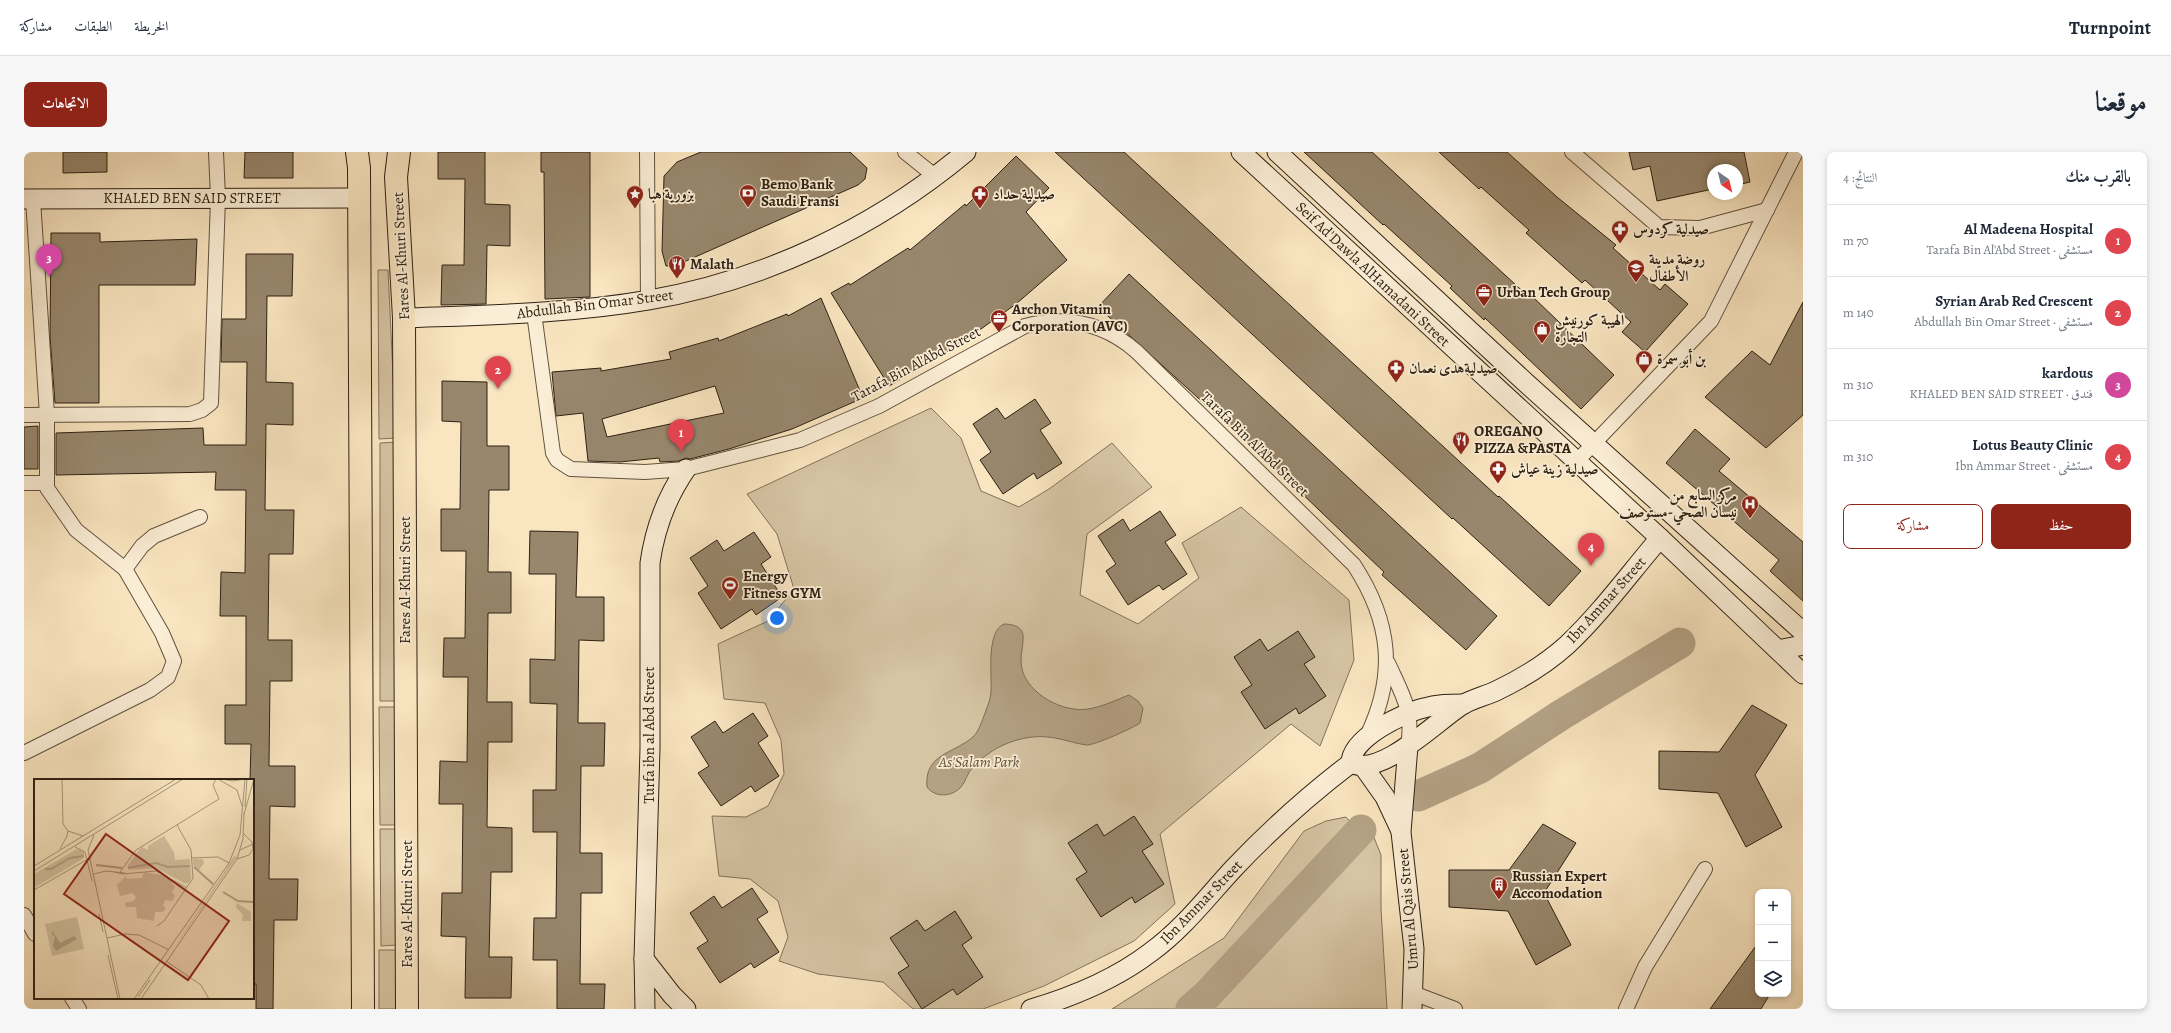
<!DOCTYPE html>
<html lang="ar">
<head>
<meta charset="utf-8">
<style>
  :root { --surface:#fff; --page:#f6f6f7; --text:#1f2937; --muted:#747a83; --line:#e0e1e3; --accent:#8f2418 }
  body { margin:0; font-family:Alegreya,Amiri,serif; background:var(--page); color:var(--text); direction:rtl }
  .controls { position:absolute; right:12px; bottom:12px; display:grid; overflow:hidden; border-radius:8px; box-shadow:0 2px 6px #0003 }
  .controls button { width:36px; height:36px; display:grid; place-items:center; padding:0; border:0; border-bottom:1px solid var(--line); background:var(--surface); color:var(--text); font:20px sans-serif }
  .compass { position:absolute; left:1683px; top:12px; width:36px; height:36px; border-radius:50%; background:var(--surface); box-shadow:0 2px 6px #0003; rotate:145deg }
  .you { position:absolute; left:753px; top:466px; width:14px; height:14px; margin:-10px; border:3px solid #fff; border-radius:50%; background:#1a73e8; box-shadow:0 0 0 6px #1a73e833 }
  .badge { display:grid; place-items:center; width:26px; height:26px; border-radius:50%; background:var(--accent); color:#fff; font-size:13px; font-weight:700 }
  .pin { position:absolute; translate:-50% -33px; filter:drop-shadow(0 1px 2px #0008) }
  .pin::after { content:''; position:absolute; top:21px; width:14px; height:12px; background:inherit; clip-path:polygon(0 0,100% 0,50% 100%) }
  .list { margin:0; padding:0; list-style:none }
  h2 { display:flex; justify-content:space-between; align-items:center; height:52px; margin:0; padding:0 16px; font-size:17px }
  h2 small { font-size:13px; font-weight:400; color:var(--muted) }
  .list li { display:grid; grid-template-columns:26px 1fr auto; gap:12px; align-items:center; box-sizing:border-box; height:72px; padding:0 16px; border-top:1px solid var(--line) }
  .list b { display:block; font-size:15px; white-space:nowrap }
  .list p { margin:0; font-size:13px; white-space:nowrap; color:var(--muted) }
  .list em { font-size:13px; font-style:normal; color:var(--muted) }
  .actions { display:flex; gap:8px; padding:12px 16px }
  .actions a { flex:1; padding:9px 0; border:1px solid var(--accent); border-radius:8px; text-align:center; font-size:14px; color:var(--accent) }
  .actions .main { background:var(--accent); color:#fff }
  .icon { flex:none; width:22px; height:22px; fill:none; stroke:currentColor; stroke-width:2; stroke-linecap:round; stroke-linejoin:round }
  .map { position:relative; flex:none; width:1779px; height:857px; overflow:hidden; direction:ltr; border-radius:8px }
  header { display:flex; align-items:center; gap:24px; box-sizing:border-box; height:56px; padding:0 20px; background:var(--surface); border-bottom:1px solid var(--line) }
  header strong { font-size:19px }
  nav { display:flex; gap:22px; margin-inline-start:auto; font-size:14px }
  .intro { display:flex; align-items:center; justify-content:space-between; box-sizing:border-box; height:96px; padding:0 24px }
  h1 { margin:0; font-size:28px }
  .button { padding:10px 18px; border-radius:8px; background:var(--accent); color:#fff; font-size:14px; font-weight:700 }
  main { display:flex; gap:24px; padding:0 24px }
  aside { flex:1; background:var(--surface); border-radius:8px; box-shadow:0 2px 6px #0003 }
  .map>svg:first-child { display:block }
</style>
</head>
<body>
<header>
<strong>Turnpoint</strong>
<nav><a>الخريطة</a><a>الطبقات</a><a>مشاركة</a></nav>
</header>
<div class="intro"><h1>موقعنا</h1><a class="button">الاتجاهات</a></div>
<main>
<aside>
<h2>بالقرب منك<small>النتائج: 4</small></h2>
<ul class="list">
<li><span class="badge" style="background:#e0444e">1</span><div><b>Al Madeena Hospital</b><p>مستشفى · Tarafa Bin Al'Abd Street</p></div><em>70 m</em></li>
<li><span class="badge" style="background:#e0444e">2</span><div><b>Syrian Arab Red Crescent</b><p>مستشفى · Abdullah Bin Omar Street</p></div><em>140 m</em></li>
<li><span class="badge" style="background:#d1479c">3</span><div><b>kardous</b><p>فندق · KHALED BEN SAID STREET</p></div><em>310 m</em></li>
<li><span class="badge" style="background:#e0444e">4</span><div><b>Lotus Beauty Clinic</b><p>مستشفى · Ibn Ammar Street</p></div><em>310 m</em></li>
</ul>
<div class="actions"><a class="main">حفظ</a><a>مشاركة</a></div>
</aside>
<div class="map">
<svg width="1779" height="857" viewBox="0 0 1779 857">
  <rect width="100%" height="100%" fill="#f9e5c0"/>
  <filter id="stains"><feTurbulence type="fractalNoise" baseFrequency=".005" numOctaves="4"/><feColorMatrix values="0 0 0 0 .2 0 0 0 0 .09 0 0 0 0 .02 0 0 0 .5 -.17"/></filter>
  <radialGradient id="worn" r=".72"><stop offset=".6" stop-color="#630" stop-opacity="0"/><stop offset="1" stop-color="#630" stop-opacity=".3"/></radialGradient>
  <g fill="#d6c4a3" stroke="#82725b">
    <path d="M354 118H364L372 286 355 287Z"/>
    <path d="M907 256 937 286 957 339 995 355 1025 337 1088 291 1128 335 1063 382 1056 443 1114 472 1175 426 1158 391 1217 355 1325 448 1330 508 1296 594 1267 572 1136 682 1151 752 1110 789 1020 834 959 857H889L859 830 794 822 755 809 764 785 754 749 726 727 695 724 688 664 722 665 744 654 760 622 757 588 741 551 700 547 694 492 744 469 770 437 753 382 723 342Z"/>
    <path d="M373 290V549H356V291Z"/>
    <path d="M355 555H373L374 673H356Z"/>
    <path d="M1322 665 1329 673 1169 842 1152 857H1088L1200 786 1280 679 1302 669Z"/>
    <path d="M356 677H373L374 793 357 794Z"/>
    <path d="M1349 683 1357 703V757L1363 857H1183L1201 841 1330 695Z"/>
    <rect x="355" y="798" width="18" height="59"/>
  </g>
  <path fill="#b4a285" stroke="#7e6e57" d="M980 472C987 472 998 474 999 483 1000 495 995 503 998 517 1004 542 1039 561 1064 557 1078 555 1092 548 1105 543L1114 549 1119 556 1116 571C1109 576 1071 593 1063 593 1054 592 1045 589 1036 587 1015 582 997 585 977 594 967 599 955 608 948 616 943 622 942 629 937 635 928 645 911 646 903 635 900 602 929 602 949 585 955 579 958 569 961 561 964 553 967 546 967 538 968 522 962 480 980 472Z"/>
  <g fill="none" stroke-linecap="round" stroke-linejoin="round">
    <g stroke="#b4a285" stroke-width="31">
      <path d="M1394 644 1456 616 1537 563 1656 491"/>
      <path d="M1167 857 1182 844 1337 678"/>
    </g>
  </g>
  <g fill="#98876d" stroke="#2e2113" fill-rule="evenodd">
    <path d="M39 0H83V20L39 21Z"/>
    <path d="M221 0H269V26H220Z"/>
    <path d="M414 0H461V52L486 53V94L463 93 462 152 417 153 418 113H440L441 27H414Z"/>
    <path d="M517 0H566V145L521 147 520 20H517Z"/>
    <path d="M677 0H826L843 16 841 27 834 33 653 113 642 114 638 99 640 24 653 10Z"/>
    <path d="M1031 0H1100L1474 345 1475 344 1557 419 1525 454 1429 366 1428 367Z"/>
    <path d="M1280 0H1348L1507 147 1509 145 1590 223 1557 257 1461 166 1460 168 1426 136 1428 134 1360 72 1359 73Z"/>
    <path d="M1415 0H1483L1533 45 1592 93 1589 96 1636 138 1641 132 1664 152 1621 200 1598 180 1607 170 1561 128 1558 131 1502 81 1505 78 1457 35 1455 37Z"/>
    <path d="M1605 0H1720L1726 30 1713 33V18H1689V37L1633 49 1626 14 1609 18Z"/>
    <path d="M992 4 1025 36 1002 60 1043 108 992 152 933 194 865 234 807 141 825 131 826 133 884 96 886 98 941 52 942 54Z"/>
    <path d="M27 81H76V90L173 87 171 133H75V251H31L26 185Z"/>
    <path d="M222 102H269L268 144H243L242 230 269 231V273L242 272 241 358H270L269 402H245L244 488H268V529H246L245 614H271V655L246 654 245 727H274L273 768H250L249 857H232V832H229V628H226L227 592H201V553H222V464H196L197 420 221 421 222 338H191L192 320 32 323V281L179 276 180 293H222L223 210H197L198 167H222Z"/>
    <path d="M1105 122 1473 464 1442 498 1358 423 1360 420 1250 315 1074 155Z"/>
    <path d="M797 146 839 246 768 277 705 297 666 307 662 306 655 309 636 310 635 306 596 310 564 309 559 261 532 264 528 220 577 216V219L647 207 645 200 694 186 695 189 763 162 764 164ZM691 234 700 261 583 285 578 267Z"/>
    <path d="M1779 150V263L1742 296 1681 245 1728 199 1746 213Z"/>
    <path d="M418 229 463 230V294H485V338H465L464 420H487V461H464L463 550H488V590H464L463 675 488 676V720H467L465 805H488L487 846H441L442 785 417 784 418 741H438L439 652H415L416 609 443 610 444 525H419L420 486H441L442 399H417V357H436L437 270 418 269Z"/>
    <path d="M1011 247 1027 271 1016 278 1038 311 1013 327 1010 321 979 342 956 308 967 300 949 272 973 256 981 267Z"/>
    <path d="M14 274V317H0V275Z"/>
    <path d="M1671 277 1706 307 1695 319 1779 390V449L1746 419 1755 408 1642 311Z"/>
    <path d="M1136 359 1152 383 1141 390 1163 422 1139 438 1135 433 1104 453 1082 419 1092 412 1074 384 1099 367 1106 379Z"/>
    <path d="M506 379 554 380 552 445H580V489L555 488 554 571H581L580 614H557L556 701H578V741H557L556 832H581L580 857H533V808H509L510 766H532L533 680H509V638H532L533 552 506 551V507L531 508 532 422H505Z"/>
    <path d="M730 380 747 405 737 412 758 445 732 463 728 457 697 477 674 441 684 434 666 406 693 388 700 399Z"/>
    <path d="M1274 479 1291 505 1280 512 1302 544 1275 562 1272 556 1241 577 1217 540 1228 533 1210 505 1236 487 1244 499Z"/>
    <path d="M1728 553 1763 573 1731 623 1758 675 1722 695 1694 641 1635 637V599L1695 600Z"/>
    <path d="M729 561 744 584 734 591 755 624 731 640 727 634 697 654 674 621 685 614 667 585 691 569 699 581Z"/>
    <path d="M1110 664 1129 692 1118 699 1140 732 1111 751 1108 745 1077 765 1052 727 1063 720 1044 691 1073 672 1080 684Z"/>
    <path d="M1519 672 1552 691 1520 741 1547 793 1512 813 1484 759 1425 755V718H1485Z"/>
    <path d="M728 736 744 760 733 767 755 800 730 816 727 811 696 831 673 796 684 789 666 761 690 744 698 756Z"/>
    <path d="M931 759 948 786 938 793 959 825 933 843 929 837 898 857 874 821 885 814 866 786 893 768 901 779Z"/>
    <path d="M1734 791V842H1746L1737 857H1686Z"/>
  </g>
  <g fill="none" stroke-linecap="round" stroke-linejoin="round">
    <g stroke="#61523e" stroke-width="16">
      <g id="street">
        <path d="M623 0 624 148"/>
        <path d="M881 0 912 25"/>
        <path d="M1548 0 1635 75 1676 76 1743 58"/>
        <path d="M510 161 529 301 533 308 547 317 621 320 662 317 776 288 855 254 1001 174C1043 163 1080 171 1113 200L1330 413C1367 470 1373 523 1342 586"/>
        <path d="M0 263 166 262 178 258 187 251 194 46 192 0"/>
        <path d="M1553 309 1687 169 1772 0"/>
        <path d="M0 331H23"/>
        <path d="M101 417 118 394 130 384 176 365"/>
        <path d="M1364 511C1378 542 1390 559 1384 594"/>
        <path d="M0 601 126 538 144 525 150 509 138 481 101 417 52 378 23 336V263L9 47"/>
        <path d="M0 763 11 782"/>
        <path d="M1389 841 1431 857"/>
        <path d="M48 846 55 857"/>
        <path d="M1602 857 1621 815 1681 717"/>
      </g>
    </g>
    <g stroke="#2e2113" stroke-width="21">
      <g id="secondary">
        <path d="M1217 0 1636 386 1779 522"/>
        <path d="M1253 0 1501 230 1779 480"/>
        <path d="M0 47 335 46"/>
        <path d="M380 166C462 163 544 162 625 148 741 128 851 76 942 0"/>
        <path d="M1754 498 1779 493"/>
        <path d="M1384 594 1377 680 1390 797 1388 857"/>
        <path d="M1327 611C1357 626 1414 568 1438 553 1448 547 1461 544 1472 539 1497 527 1522 512 1543 493 1577 461 1606 421 1636 386"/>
        <path d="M1327 611C1327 586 1379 561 1400 556 1413 552 1426 552 1440 552"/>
        <path d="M1339 614 1361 645 1376 677"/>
        <path d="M620 807 648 843 662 857"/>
        <path d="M621 857 620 807 626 596V411C631 375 642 346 662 317"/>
        <path d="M1007 857C1048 845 1093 826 1127 800 1159 777 1183 745 1210 716 1246 678 1285 643 1327 611"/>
      </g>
    </g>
    <g stroke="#2e2113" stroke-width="24">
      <g id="primary">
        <path d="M333 0 335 16 339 857"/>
        <path d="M375 0 372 25 380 166 383 857"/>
      </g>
    </g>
    <use href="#street" stroke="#fbeed6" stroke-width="14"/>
    <use href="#secondary" stroke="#fbeed6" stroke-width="19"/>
    <use href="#primary" stroke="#f9e5c0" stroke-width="22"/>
  </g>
  <defs>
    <g id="bank-pin" transform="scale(0.9)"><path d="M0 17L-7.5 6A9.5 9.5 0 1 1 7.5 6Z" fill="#8f2418" stroke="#fbeed6"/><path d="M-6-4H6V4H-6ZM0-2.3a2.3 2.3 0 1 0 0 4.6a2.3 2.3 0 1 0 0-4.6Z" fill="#fff"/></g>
    <g id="sight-pin" transform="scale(0.9)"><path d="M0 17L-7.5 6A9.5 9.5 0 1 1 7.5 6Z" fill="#8f2418" stroke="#fbeed6"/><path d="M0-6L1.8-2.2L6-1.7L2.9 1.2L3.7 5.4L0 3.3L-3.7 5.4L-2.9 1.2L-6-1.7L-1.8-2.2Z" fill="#fff"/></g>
    <g id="pharmacy-pin" transform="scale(0.9)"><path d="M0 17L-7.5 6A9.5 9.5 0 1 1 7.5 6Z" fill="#8f2418" stroke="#fbeed6"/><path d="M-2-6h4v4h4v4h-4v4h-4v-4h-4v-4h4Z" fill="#fff"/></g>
    <g id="restaurant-pin" transform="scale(0.9)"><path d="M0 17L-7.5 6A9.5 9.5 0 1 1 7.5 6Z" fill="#8f2418" stroke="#fbeed6"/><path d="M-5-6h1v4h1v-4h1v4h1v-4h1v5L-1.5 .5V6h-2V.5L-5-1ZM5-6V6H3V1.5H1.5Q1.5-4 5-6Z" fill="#fff"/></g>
    <g id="school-pin" transform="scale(0.9)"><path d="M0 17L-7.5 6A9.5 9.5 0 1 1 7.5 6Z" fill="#8f2418" stroke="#fbeed6"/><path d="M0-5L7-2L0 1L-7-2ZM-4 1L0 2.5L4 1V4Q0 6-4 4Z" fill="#fff"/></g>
    <g id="office-pin" transform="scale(0.9)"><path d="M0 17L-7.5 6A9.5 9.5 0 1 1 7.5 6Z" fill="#8f2418" stroke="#fbeed6"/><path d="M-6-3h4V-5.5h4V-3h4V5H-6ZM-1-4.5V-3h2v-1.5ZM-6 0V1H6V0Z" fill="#fff"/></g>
    <g id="shop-pin" transform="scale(0.9)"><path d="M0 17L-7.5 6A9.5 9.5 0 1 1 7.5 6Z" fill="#8f2418" stroke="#fbeed6"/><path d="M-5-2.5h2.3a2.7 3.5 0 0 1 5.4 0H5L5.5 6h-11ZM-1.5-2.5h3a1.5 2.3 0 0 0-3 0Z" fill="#fff"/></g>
    <g id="hospital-pin" transform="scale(0.9)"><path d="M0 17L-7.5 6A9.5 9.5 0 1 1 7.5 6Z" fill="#8f2418" stroke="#fbeed6"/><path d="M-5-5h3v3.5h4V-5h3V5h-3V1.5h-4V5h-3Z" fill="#fff"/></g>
    <g id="stadium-pin" transform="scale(0.9)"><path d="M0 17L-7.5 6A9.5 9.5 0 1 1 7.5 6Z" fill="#8f2418" stroke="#fbeed6"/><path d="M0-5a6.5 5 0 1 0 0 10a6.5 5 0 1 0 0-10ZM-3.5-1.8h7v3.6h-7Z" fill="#fff"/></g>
    <g id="building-pin" transform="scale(0.9)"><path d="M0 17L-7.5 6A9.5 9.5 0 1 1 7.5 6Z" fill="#8f2418" stroke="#fbeed6"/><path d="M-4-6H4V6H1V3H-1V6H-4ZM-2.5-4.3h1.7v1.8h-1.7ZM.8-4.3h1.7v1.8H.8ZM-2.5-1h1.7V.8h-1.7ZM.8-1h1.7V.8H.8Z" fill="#fff"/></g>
  </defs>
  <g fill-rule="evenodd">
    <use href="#bank-pin" x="724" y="41"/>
    <use href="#sight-pin" x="611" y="42"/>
    <use href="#pharmacy-pin" x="956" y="42"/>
    <use href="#pharmacy-pin" x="1596" y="77"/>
    <use href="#restaurant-pin" x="653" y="112"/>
    <use href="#school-pin" x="1612" y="116"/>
    <use href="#office-pin" x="1460" y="140"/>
    <use href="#office-pin" x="975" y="166"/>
    <use href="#shop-pin" x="1518" y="177"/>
    <use href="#shop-pin" x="1620" y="207"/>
    <use href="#pharmacy-pin" x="1372" y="216"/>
    <use href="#restaurant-pin" x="1437" y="288"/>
    <use href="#pharmacy-pin" x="1474" y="317"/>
    <use href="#hospital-pin" x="1726" y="352"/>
    <use href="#stadium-pin" x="706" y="433"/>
    <use href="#building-pin" x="1475" y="733"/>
  </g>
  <g text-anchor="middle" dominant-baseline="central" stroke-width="3.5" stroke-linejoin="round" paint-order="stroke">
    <g font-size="15" font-weight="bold" fill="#2e2113" stroke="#fbeed6" text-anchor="start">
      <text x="737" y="32">Bemo Bank<tspan x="737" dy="17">Saudi Fransi</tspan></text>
      <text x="624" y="42">بزورية هبا</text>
      <text x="969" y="42">صيدلية حداد</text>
      <text x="1609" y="77">صيدلية كردوس</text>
      <text x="1625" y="107">روضة مدينة<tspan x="1625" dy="17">الأطفال</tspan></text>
      <text x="666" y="112">Malath</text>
      <text x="1473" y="140">Urban Tech Group</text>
      <text x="988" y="157">Archon Vitamin<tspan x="988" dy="17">Corporation (AVC)</tspan></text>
      <text x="1531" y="168">الهيبة كورنيش<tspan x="1531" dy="17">التجارة</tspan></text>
      <text x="1633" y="207">بن أبو سمرة</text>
      <text x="1385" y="216">صيدليةهدى نعمان</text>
      <text x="1450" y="279">OREGANO<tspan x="1450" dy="17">PIZZA &amp;PASTA</tspan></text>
      <text x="1487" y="317">صيدلية زينة عياش</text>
      <text x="1713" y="343" text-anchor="end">مركز السابع من<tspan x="1713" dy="17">نيسان الصحي-مستوصف</tspan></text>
      <text x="719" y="424">Energy<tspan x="719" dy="17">Fitness GYM</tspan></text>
      <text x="1488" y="724">Russian Expert<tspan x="1488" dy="17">Accomodation</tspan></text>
    </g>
    <g font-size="15" fill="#2e2113" stroke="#fbeed6">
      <text x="168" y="46">KHALED BEN SAID STREET</text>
      <text transform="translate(377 104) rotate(-93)">Fares Al-Khuri Street</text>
      <text transform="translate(1349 122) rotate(43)">Seif Ad'Dawla AlHamadani Street</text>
      <text transform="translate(571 152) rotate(-7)">Abdullah Bin Omar Street</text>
      <text transform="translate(892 212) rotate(-28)">Tarafa Bin Al'Abd Street</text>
      <text transform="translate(1231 292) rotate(44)">Tarafa Bin Al'Abd Street</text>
      <text transform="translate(381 428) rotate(-90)">Fares Al-Khuri Street</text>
      <text transform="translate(1582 448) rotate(-48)">Ibn Ammar Street</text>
      <text transform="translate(625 583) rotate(-90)">Turfa ibn al Abd Street</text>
      <text transform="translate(1177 750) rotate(-46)">Ibn Ammar Street</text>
      <text transform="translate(383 752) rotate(-90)">Fares Al-Khuri Street</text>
      <text transform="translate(1384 757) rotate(-95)">Umru Al Qais Street</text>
    </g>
    <g font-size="15" font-style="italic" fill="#60523e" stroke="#fbeed6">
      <text x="955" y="610">As'Salam Park</text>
    </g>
  </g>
  <g transform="translate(10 627)">
    <rect width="220" height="220" fill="#f9e5c0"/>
    <path d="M130 57 140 73 141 81 156 80 157 100 154 104H150L122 89 94 91 120 85 93 88 105 71 108 68 114 71V67ZM46 70 50 73V79L0 109V95L41 71ZM200 77 203 78 135 176 191 92ZM159 80H169L170 84 165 91 159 86ZM110 93 133 97 141 108 138 113 141 117 138 122 131 121 129 127 132 129 129 133H121L120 142 103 139 102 128H92L91 123H98L102 119 99 114 86 117 83 106 92 97 93 100 108 99ZM203 124 217 133V142H208L209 136 202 128ZM43 138 50 170 18 177 11 145Z" fill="#d6c4a3"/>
    <path d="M18 151 26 164 40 157 43 160 22 172 19 167 21 157 18 156Z" fill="#b4a285"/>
    <path fill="none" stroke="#b4a285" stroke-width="2" d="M62 86 88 89M160 88 179 105M94 89 122 84 134 88 156 87M11 90H17L36 79 50 77M189 113 204 122 220 123"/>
    <path fill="none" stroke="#a8977b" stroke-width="1" d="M28 0 29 45 34 52 49 57M184 0 203 11 208 27M187 0 199 2 210 0M211 28 213 0M210 35 220 0M60 56 54 71 86 220M41 68 51 73 58 102M26 70 33 57 34 52M206 71 219 65M158 79 184 78 195 84M203 80 215 76 219 70 218 63 209 54M0 87 142 0M0 92 149 0M80 93 89 95 122 92 153 109M86 93 102 71 185 20 179 6 182 0M60 95 72 92 91 94M0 111 54 80M65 135 69 153M123 147 130 142 159 99 157 71 143 46M73 159 91 155 105 156 135 171M74 176 84 220M132 182 167 206 175 220M104 218 116 201M100 220 195 84 206 56 211 0M107 220 203 80 209 60 210 34"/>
    <path fill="#8f2418" fill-opacity="0.15" stroke="#8f2418" stroke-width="2" d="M72 55 195 142 154 201 30 115Z"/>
    <rect width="220" height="220" fill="none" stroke="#2e2113" stroke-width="2"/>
  </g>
  <rect width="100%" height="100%" filter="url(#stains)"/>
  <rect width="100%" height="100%" fill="url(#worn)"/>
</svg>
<div class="controls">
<button>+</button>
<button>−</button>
<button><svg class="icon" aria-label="layers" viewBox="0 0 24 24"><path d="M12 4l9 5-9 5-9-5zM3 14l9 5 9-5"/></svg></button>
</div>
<svg class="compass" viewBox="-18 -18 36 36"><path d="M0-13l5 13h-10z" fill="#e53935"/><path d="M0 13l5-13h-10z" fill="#747a83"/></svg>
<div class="you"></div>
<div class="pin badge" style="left:657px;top:300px;background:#e0444e">1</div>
<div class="pin badge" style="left:474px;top:237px;background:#e0444e">2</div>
<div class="pin badge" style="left:25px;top:125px;background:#d1479c">3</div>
<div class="pin badge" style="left:1567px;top:414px;background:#e0444e">4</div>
</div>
</main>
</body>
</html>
